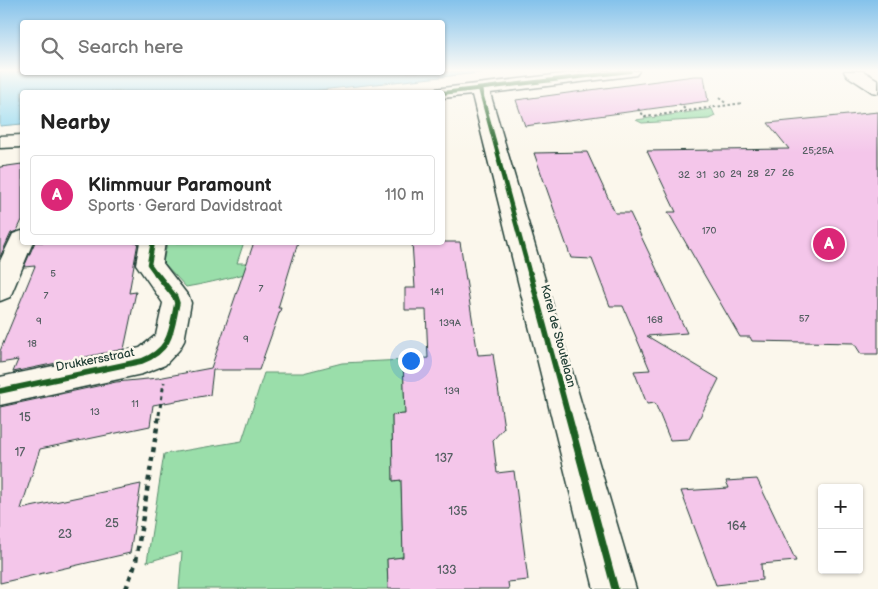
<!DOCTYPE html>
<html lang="en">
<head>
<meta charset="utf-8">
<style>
  :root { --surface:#fff; --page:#f6f6f6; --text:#222; --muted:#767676; --line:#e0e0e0; --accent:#db2777 }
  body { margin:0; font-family:"Balsamiq Sans",sans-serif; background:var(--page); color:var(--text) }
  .controls { position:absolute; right:15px; bottom:15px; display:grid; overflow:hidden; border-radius:5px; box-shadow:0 1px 4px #0004 }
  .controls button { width:45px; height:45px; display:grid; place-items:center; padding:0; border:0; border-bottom:1px solid var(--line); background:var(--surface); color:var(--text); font:25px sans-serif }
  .you { position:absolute; left:410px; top:360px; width:18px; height:18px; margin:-12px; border:4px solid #fff; border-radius:50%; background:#1a73e8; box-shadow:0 0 0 8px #1a73e833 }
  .badge { display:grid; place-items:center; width:32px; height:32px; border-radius:50%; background:var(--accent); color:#fff; font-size:16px; font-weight:700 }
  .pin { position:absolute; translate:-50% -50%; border:2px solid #fff; box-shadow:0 1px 5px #0006 }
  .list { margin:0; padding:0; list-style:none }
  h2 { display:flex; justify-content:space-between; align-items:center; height:65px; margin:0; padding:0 20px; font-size:21px }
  h2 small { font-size:16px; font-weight:400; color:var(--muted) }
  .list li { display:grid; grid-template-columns:32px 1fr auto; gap:15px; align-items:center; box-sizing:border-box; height:80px; margin:0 10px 10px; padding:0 10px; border:1px solid var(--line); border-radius:5px }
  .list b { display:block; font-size:19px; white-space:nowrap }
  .list p { margin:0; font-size:16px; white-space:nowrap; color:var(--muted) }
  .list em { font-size:16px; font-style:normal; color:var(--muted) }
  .icon { flex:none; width:28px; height:28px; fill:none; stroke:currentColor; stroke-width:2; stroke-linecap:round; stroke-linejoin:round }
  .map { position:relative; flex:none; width:878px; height:589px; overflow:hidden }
  .search { position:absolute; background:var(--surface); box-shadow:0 1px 4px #0004; left:20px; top:20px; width:425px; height:55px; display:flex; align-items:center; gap:12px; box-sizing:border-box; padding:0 18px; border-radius:5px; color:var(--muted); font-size:19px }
  .panel { position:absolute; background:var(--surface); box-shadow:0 1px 4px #0004; left:20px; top:90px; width:425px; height:155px; border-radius:5px }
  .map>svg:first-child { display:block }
</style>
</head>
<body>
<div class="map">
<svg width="878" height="589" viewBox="0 0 878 589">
  <rect width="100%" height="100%" fill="#fbf7ec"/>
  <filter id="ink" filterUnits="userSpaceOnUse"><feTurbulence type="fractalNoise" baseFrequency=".02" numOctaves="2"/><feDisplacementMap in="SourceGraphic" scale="10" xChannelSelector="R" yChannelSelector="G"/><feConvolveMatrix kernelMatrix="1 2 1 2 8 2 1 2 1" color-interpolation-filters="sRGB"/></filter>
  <g filter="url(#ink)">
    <g fill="#9adeaa" stroke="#5c8e6f">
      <path d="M712 109 715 116 709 119 642 123 636 120Z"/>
      <path d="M244 242 237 263H292C256 270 222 281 186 287L163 262 167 243Z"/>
      <path d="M403 360 405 414 392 415 393 481 401 480 403 557 387 559 388 589H179L182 552 147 562 164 454 242 441 264 373H303L342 363Z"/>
    </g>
    <path fill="#8ed6ef" stroke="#6299a4" d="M0 71 442 72 443 71H497L301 92H22V124L0 126Z"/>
    <g fill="#f4c6ea" stroke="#1f3d34">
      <path d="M694 76H704L708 101 525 126 516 100Z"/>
      <path d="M878 112V354H861L854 343 752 341 750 337H740L668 212H676L647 151 789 149 768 123Z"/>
      <path d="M587 152 615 213H630L687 333 647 336 719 379 689 439 670 440 655 403 647 404 634 371 650 370 623 306H610L592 259 571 258 534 153Z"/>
      <path d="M22 164V220L17 231 11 233 0 257V167Z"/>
      <path d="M35 242H138L129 293 136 292 124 349 13 372 18 360 0 363V351L35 266 24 267Z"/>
      <path d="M254 242H298L278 308H281L259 370H213L210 395 153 405 150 426 40 449 21 509 141 484 130 553 0 583V407L116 382 158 378 211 368Z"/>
      <path d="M412 242H460L478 355 493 354 504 428 493 440 497 473 514 471 528 580 508 582 509 589H388L387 559 403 557 401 480 393 481 392 415 405 414 403 360 428 358 426 310H405V288H415Z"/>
      <path d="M757 479 796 561 761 564 762 580 716 585 681 491 729 488 726 481Z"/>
    </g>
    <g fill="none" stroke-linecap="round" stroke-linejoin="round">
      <g stroke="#1f3d34" stroke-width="3">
        <g id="minor">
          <path d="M588 71H639L636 75 630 76 490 93 636 589H594L472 95 442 98V92H433L436 89 442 88Z"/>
          <path d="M844 71H863L878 80V93L872 92 846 75Z"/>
          <path d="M22 135V147L0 148V136Z"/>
          <path d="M22 231V242H33L10 297 0 301V261L13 234Z"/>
          <path d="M140 242H165L162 262 189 297 191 303 184 341 179 350 165 365 142 374 0 405V377L140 348 156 335 163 303 136 264Z"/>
        </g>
      </g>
      <g stroke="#1f3d34" stroke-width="2" stroke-dasharray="2.5 2.5" stroke-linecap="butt">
        <path d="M719 98 727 104"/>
        <path d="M679 104 686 110"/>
        <path d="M638 109 645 117 743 103"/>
      </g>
      <path stroke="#1f3d34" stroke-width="3" stroke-dasharray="4 4" stroke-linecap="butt" d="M159 415 164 382"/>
      <path stroke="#1f3d34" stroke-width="4.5" stroke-dasharray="5 5" stroke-linecap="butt" d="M126 589 136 561 159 414"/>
      <use href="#minor" fill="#fbf7ec" fill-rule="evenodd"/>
      <g stroke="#fbf7ec" stroke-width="5.5">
        <g id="cycleway-far3">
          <path d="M480 89 500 162"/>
          <path d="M442 93 630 71"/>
        </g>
      </g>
      <g stroke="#fbf7ec" stroke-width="7">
        <g id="cycleway-far2">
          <path d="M499 161 530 275"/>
          <path d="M153 242 149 264 157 275"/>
        </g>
      </g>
      <g stroke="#fbf7ec" stroke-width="9">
        <g id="cycleway-far1">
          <path d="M530 273 568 415"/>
          <path d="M0 391 142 361C172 349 171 331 177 303L175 297 156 273"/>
        </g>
      </g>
      <g stroke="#fbf7ec" stroke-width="10">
        <path id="cycleway" d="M568 414 615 589"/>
      </g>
      <use href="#cycleway-far3" stroke="#1b5e20" stroke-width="4"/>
      <use href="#cycleway-far2" stroke="#1b5e20" stroke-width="4.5"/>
      <use href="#cycleway-far1" stroke="#1b5e20" stroke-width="5.5"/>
      <use href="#cycleway" stroke="#1b5e20" stroke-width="7"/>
    </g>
  </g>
  <linearGradient id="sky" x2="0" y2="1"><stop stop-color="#84c2eb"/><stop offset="0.46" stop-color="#fdfbf6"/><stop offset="1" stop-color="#fdfbf6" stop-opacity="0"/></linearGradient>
  <rect width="878" height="153" fill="url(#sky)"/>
  <g text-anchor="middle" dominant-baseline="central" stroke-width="5" stroke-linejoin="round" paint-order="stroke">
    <g font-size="10" fill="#545f62">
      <text x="818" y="151">25;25A</text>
      <text x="770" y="173">27</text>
      <text x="788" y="173">26</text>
      <text x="736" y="174">29</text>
      <text x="753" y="174">28</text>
      <text x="684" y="175">32</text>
      <text x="701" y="175">31</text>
      <text x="719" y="175">30</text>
      <text x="709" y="231">170</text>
      <text x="53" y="274">5</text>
      <text x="261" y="289">7</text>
      <text x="437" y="292">141</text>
      <text x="46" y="296">7</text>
      <text x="804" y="319">57</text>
      <text x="655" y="320">168</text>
      <text x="39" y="321">9</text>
      <text x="450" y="323">139A</text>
      <text x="246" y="339">9</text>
      <text x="32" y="344">18</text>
      <text x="452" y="391">139</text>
      <text x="135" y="404">11</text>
      <text x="95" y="412">13</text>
    </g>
    <g font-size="12" fill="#1f3d34" stroke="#fbf7ec">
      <text transform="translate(558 336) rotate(75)">Karel de Stoutelaan</text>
      <text transform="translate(95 360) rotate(-11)">Drukkersstraat</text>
    </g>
    <g font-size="12" fill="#545f62">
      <text x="25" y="417">15</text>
      <text x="20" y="452">17</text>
      <text x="444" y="458">137</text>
      <text x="458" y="511">135</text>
      <text x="112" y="523">25</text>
      <text x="737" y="526">164</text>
      <text x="65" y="534">23</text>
      <text x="447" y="570">133</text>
    </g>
  </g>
</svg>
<div class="controls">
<button>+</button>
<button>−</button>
</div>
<div class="you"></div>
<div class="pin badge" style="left:829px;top:244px">A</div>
<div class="search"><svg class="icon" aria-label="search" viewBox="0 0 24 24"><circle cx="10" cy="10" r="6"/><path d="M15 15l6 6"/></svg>Search here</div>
<section class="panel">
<h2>Nearby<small></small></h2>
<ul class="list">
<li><span class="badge">A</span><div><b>Klimmuur Paramount</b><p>Sports · Gerard Davidstraat</p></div><em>110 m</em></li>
</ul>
</section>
</div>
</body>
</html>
